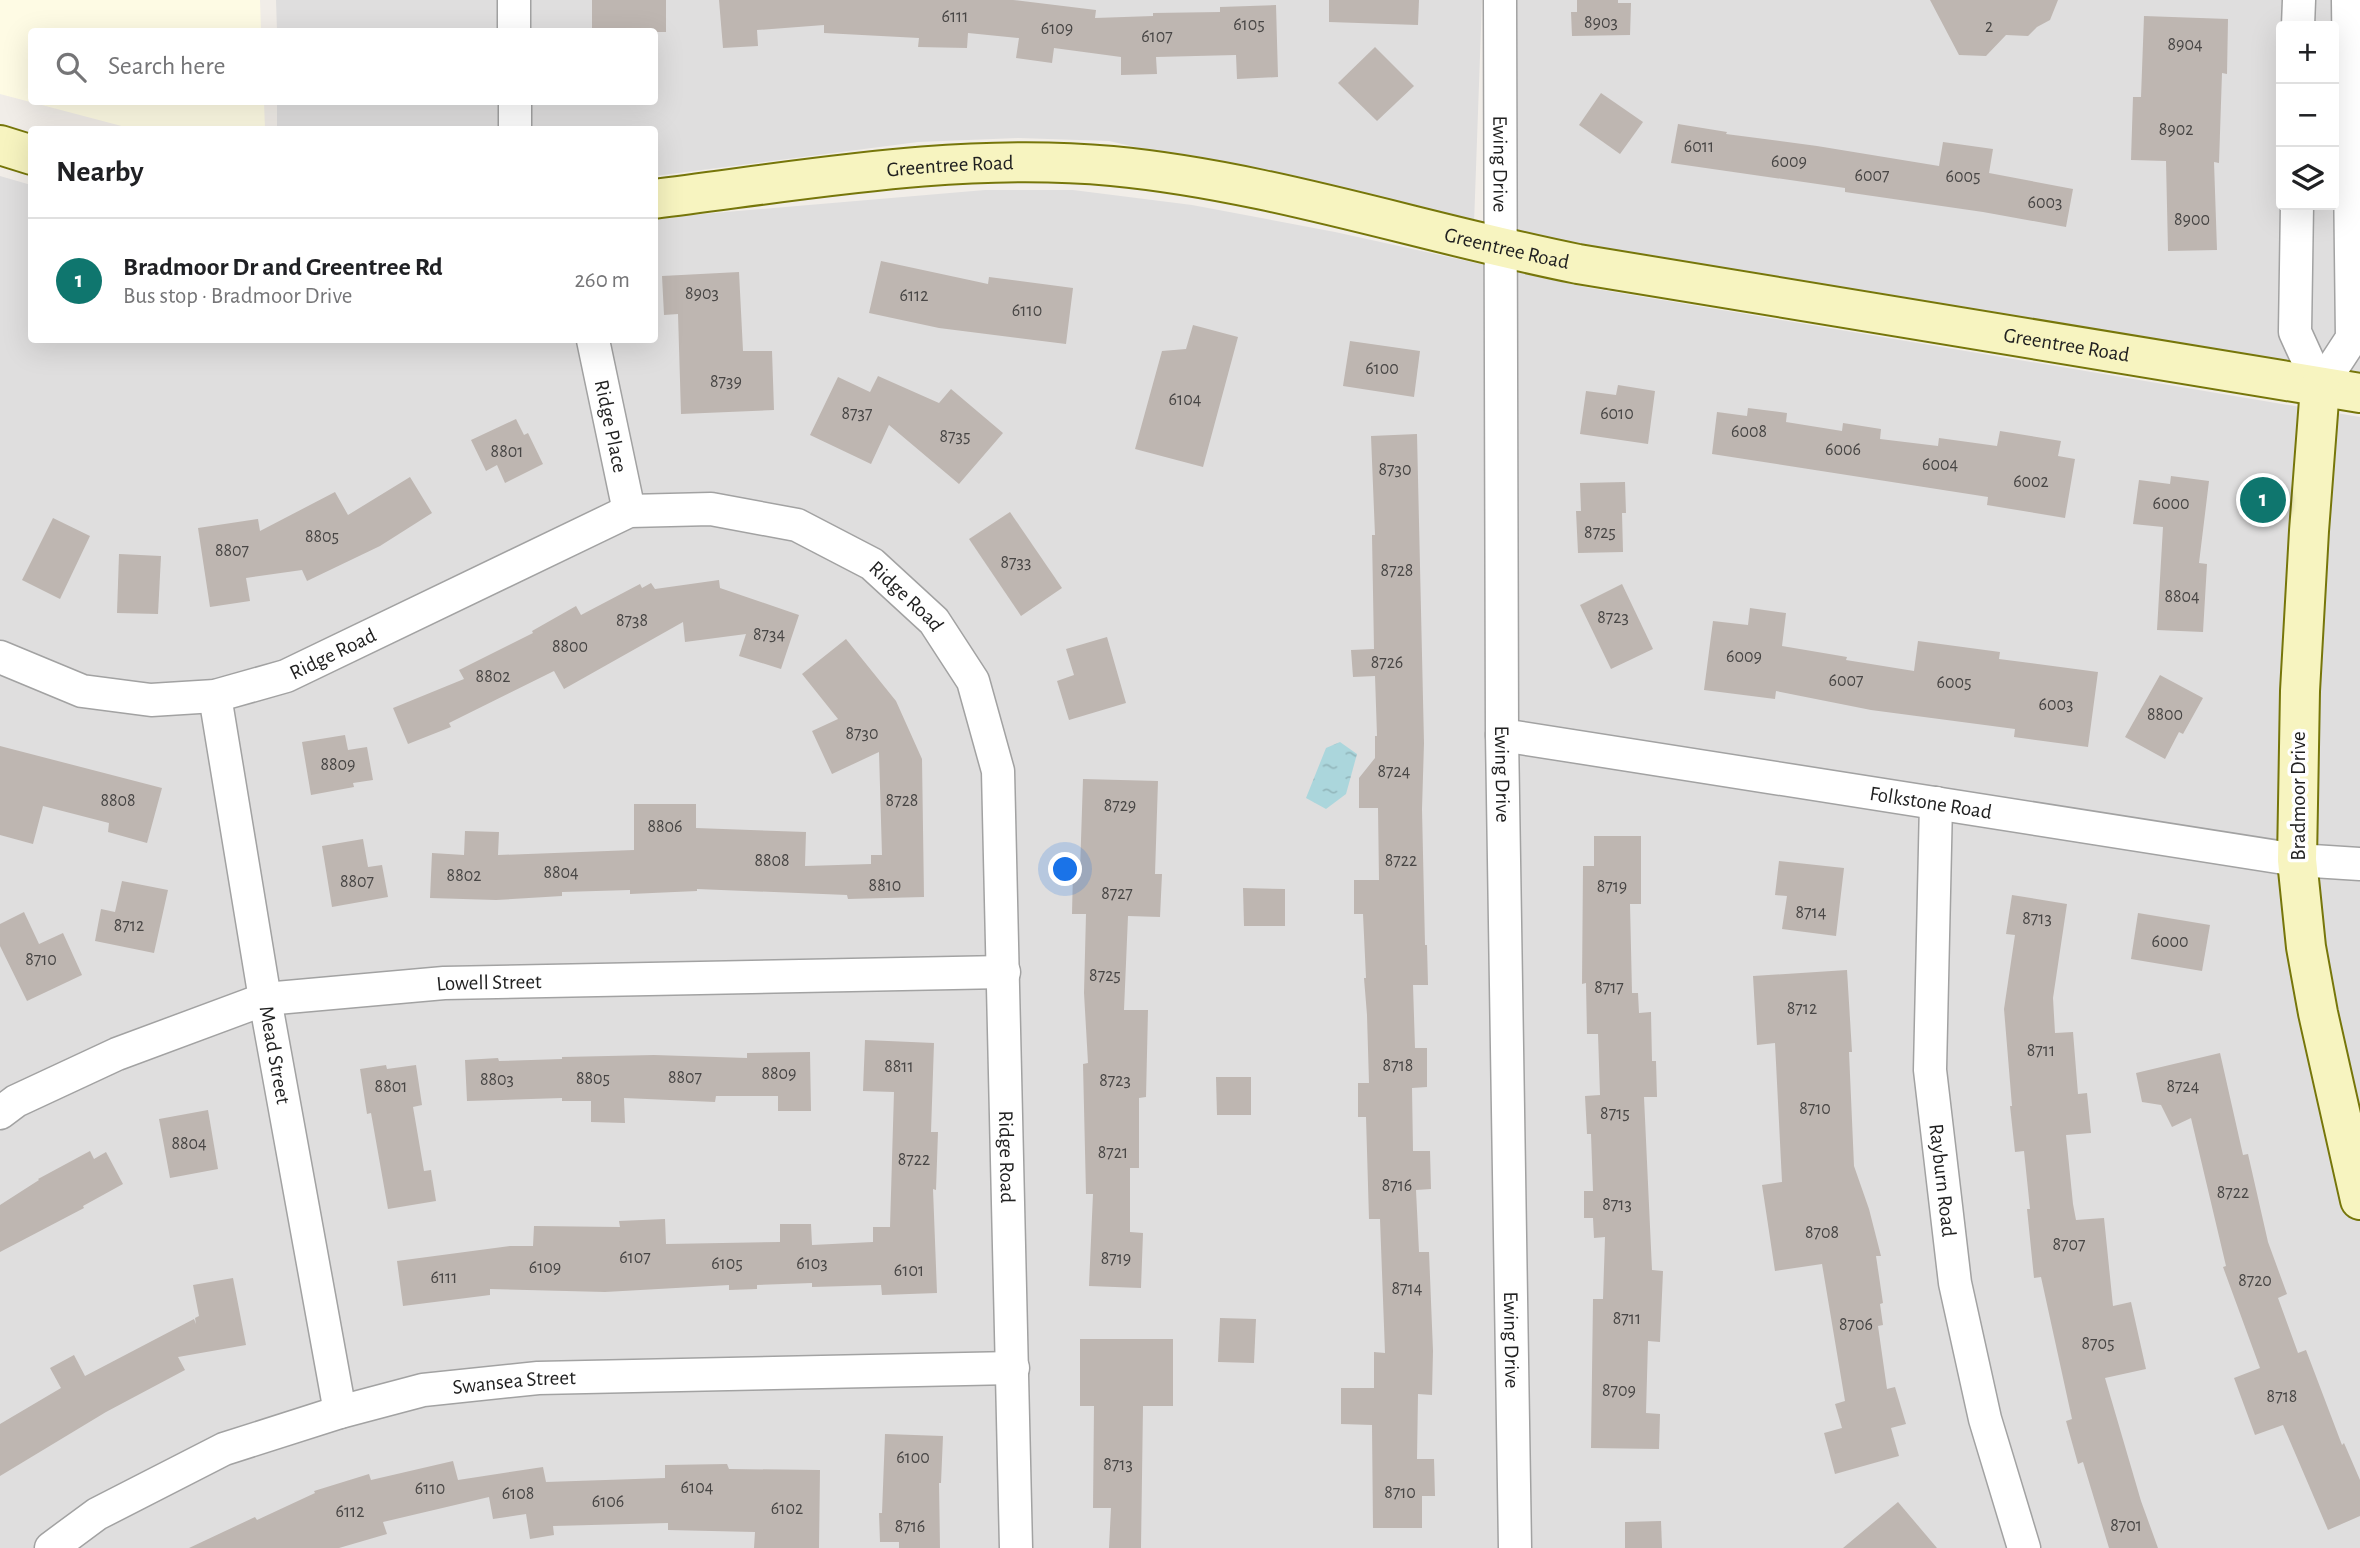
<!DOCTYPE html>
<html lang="en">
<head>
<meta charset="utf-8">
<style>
  :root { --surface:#fff; --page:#f6f6f6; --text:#202124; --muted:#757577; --line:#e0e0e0; --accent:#0f766e }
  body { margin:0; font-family:"Alegreya Sans",sans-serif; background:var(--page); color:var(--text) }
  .controls { position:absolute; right:21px; top:21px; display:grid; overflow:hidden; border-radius:7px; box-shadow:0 7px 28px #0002 }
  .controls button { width:63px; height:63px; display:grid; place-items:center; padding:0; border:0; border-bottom:2px solid var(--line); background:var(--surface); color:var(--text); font:35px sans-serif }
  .you { position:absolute; left:1066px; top:870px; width:24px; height:24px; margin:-18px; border:5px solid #fff; border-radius:50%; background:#1a73e8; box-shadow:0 0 0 10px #1a73e833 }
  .badge { display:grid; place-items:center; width:46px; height:46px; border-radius:50%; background:var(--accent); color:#fff; font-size:23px; font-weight:700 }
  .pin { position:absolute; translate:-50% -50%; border:4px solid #fff; box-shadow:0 2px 7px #0006 }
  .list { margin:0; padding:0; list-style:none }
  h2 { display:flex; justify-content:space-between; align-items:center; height:91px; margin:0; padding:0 28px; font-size:30px }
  h2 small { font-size:23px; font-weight:400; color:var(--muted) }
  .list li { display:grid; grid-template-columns:46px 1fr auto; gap:21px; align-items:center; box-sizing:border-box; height:126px; padding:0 28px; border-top:2px solid var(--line) }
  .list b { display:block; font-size:26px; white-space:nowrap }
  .list p { margin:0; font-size:23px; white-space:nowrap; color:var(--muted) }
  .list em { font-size:23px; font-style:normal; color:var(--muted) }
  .icon { flex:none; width:38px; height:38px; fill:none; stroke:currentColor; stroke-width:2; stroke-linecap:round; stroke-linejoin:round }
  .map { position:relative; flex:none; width:2360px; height:1548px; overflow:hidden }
  .search { position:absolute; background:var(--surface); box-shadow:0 7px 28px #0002; left:28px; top:28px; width:630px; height:77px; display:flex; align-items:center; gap:18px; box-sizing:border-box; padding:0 24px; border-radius:7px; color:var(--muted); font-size:26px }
  .panel { position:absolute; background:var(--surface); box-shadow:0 7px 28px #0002; left:28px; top:126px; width:630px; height:217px; border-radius:7px }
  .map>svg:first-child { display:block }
</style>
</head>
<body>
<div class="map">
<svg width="2360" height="1548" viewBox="0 0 2360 1548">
  <defs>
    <pattern id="water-ripples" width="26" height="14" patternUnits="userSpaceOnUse" patternTransform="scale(1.75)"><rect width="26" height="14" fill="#abd6dc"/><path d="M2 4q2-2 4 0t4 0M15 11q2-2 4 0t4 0" fill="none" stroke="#93b7bc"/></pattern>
  </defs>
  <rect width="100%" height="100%" fill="#f1ede8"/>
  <g fill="#dfdede" fill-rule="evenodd">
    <path d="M276 0H1482L1474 224 1109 141 1018 138 918 142 655 176 654 130 277 129V102H654V32L277 31Z"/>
    <path d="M1516 0H2360V378L1521 243 1513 197ZM2281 26H2334V205H2281Z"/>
    <path d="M0 176 31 185 32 340H654L655 218 985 190H1073L1192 205 1335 232 1590 288 2360 417V1548H0Z"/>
  </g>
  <path fill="#fefbe4" d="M0 0H260L261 31 32 32V102H264L265 129H133L0 94Z"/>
  <path fill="url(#water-ripples)" d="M1340 742 1357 754 1346 794 1326 809 1306 798 1326 748Z"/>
  <g fill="#beb6b1">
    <rect x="592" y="0" width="74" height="32"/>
    <path d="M719 0H1013L1096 10 1095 18 1153 16V13L1220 12V7L1276 5 1278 77 1237 79 1236 55 1156 57 1157 74 1121 75V57L1054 48 1052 63 1016 58 1019 38 968 33 967 48 918 47 919 38 824 33V25L757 30 758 46 723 48Z"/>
    <path d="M1329 0H1419L1418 25 1329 22Z"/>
    <path d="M1577 0H1618V3H1631L1630 35 1572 36 1571 12H1577Z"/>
    <path d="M1930 0H2058L2050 20 2037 27 2028 36 2006 35 1986 56 1959 55Z"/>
    <path d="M2144 16 2228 19 2227 74 2222 73 2219 163 2214 162 2217 250 2168 251 2166 161 2131 160 2133 97H2141Z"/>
    <path d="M1375 47 1414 86 1377 121 1338 83Z"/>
    <path d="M1601 93 1643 122 1620 154 1579 125Z"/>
    <path d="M1678 124 1727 132 1726 134 1817 146 1939 166 1943 142 1993 149 1989 173 2073 189 2066 227 1983 212 1845 192V188L1671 163Z"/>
    <path d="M881 261 988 284 989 277 1073 288 1066 344 939 328 869 313Z"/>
    <path d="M739 272 743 351H772L774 410 681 414 678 314 664 315 662 276Z"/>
    <path d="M1193 325 1238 337 1203 467 1135 449 1162 351 1186 349Z"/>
    <path d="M1350 341 1420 351 1414 397 1343 386Z"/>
    <path d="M878 376 939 403 951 389 1003 433 959 484 889 425 871 464 810 435 838 377 870 392Z"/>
    <path d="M1618 385 1655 391 1648 444 1580 434 1586 391 1616 395Z"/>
    <path d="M1748 408 1787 413 1786 422 1842 431 1843 423 1881 429 1880 439 1938 446 1939 438 1997 446 2000 431 2061 441 2058 456 2075 459 2065 518 1987 505 1988 497 1712 454 1717 412 1747 416Z"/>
    <path d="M516 419 524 435 528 433 543 464 505 483 497 465 486 471 471 440Z"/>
    <path d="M1417 434 1424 743 1422 809 1425 945H1427L1428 985H1413L1415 1048H1427V1087L1412 1088 1413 1151H1430L1431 1189 1416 1190 1419 1252H1429L1433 1351 1432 1395 1418 1394 1417 1459H1434L1435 1496H1422V1528H1373L1372 1425 1341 1424V1388H1374V1352L1385 1353 1380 1219H1369L1366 1117H1358V1083H1369L1367 1015 1364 978H1366L1363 914H1354V880H1379L1378 808H1359V778L1375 758V736H1377L1375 676 1353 677 1351 650 1374 649 1372 535H1375L1371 436Z"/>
    <path d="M2171 476 2209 481 2199 563 2207 564 2203 632 2157 630 2163 527 2133 524 2139 480 2170 484Z"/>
    <path d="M410 477 432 513 380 546 307 581 302 570 246 578 250 601 210 607 198 528 258 519 260 531 335 492 348 515Z"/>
    <path d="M1625 482 1626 513H1622L1623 552 1578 553 1576 511H1581L1580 483Z"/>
    <path d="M1010 512 1062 588 1021 616 969 539Z"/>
    <path d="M53 518 90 536 60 599 22 580Z"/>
    <path d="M119 554 161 556 158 614 117 613Z"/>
    <path d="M719 580 720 588 799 615 781 669 739 656 746 634 685 642 683 622 564 689 554 671 449 723 451 727 408 744 393 708 464 679 459 670 533 633 532 631 576 606 581 615 640 584 642 588 651 583 655 589Z"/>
    <path d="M1622 584 1653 649 1611 669 1580 605Z"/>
    <path d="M1750 608 1786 613 1782 646 1847 657 1846 660 1914 671 1918 641 2000 652 1999 659 2098 672 2088 747 2014 737 2015 729 1871 710 1776 691 1775 699 1704 690 1713 621 1748 625Z"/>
    <path d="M1107 637 1126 703 1069 720 1057 681 1074 675 1066 649Z"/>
    <path d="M846 639 896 701 922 759 924 897 848 899 847 895 697 889V891L630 894V890L562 892V896L496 900 430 898 432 853 464 855 465 831 499 832 498 855 634 850V804H696V828L806 832 805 866 871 864V855H882L879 752 832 774 812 731 838 719 802 674Z"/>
    <path d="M2160 675 2203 698 2183 734 2179 732 2165 759 2125 737Z"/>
    <path d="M345 735 348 750 367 747 373 780 353 783 354 787 311 795 302 742Z"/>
    <path d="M0 746 162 788 147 843 108 832 109 823 43 806 33 844 0 835Z"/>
    <path d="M1083 779 1158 781 1155 874H1162L1160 917 1128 916 1124 1010H1148L1146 1097 1139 1098V1168H1130V1232L1143 1233 1141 1288 1089 1286 1093 1194H1086L1083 1064 1088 1063 1084 993 1086 914H1072L1073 871H1080Z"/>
    <path d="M1594 836H1641V904H1630L1632 993H1638L1639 1013 1651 1012 1652 1061H1656L1657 1097H1644L1652 1270 1663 1271 1660 1342 1648 1341 1646 1413 1660 1414 1659 1449 1591 1448 1593 1299H1603L1605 1237 1594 1238 1593 1218H1584V1191H1593L1591 1134H1587L1585 1096 1600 1095 1598 1034H1587L1586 983 1582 984 1583 866H1594Z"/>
    <path d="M363 839 368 867 382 865 388 897 332 907 322 846Z"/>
    <path d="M1779 861 1844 868 1836 936 1782 929 1787 896 1775 895Z"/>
    <path d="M122 881 168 890 154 953 95 941 101 909 115 912Z"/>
    <path d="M1243 888 1285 889V926H1244Z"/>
    <path d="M2012 895 2067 904 2053 998 2055 1033 2073 1032 2078 1094 2087 1093 2091 1133 2066 1135 2073 1204 2076 1220 2104 1218 2113 1306 2131 1302 2146 1369 2105 1378 2141 1501 2158 1548H2109L2083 1462 2078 1464 2066 1421 2072 1419 2041 1277 2034 1278 2027 1209H2030L2024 1151 2015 1152 2010 1106H2012L2004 1009 2015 935 2006 934Z"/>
    <path d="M24 912 39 944 63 933 82 975 27 1001 0 946V924Z"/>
    <path d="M2138 913 2210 925 2202 971 2131 959Z"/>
    <path d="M1847 970 1852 1052H1849L1854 1166 1869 1209 1881 1256H1876L1883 1303 1880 1304 1883 1325 1878 1326 1887 1389 1895 1387 1906 1424 1891 1428 1899 1456 1835 1474 1824 1433 1842 1428 1835 1404 1845 1401 1822 1264 1775 1271 1762 1185 1782 1182 1775 1043 1757 1045 1753 976Z"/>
    <path d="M865 1040 934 1043 931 1132H938L936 1190 933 1189 937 1293 882 1295 881 1285 812 1287V1283L757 1285V1289L729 1290V1285L605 1292 490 1289V1295L403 1306 397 1261 510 1246H533L534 1226 620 1227 619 1221 665 1219 666 1244 780 1242V1224H811L812 1245 873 1242V1227H890L894 1092 863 1091Z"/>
    <path d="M810 1052 811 1111H778V1096H716L715 1102 624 1098 625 1123 591 1122V1101H562V1098L467 1101 465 1060 498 1058 499 1061 562 1059V1057L654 1055 747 1058V1053Z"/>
    <path d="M2220 1053 2243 1155 2248 1154 2268 1242 2287 1294 2278 1298 2298 1353 2306 1350 2342 1445 2344 1443 2360 1480V1516L2328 1530 2283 1425 2255 1435 2234 1378 2260 1368 2223 1267 2226 1266 2191 1118 2172 1127 2161 1105 2142 1102 2136 1073Z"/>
    <path d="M386 1065 387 1069 416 1065 422 1105 413 1107 424 1171 431 1170 436 1201 388 1209 371 1113 367 1114 360 1069Z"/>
    <path d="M1216 1077H1251V1115H1217Z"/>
    <path d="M208 1110 218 1169 170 1178 159 1119Z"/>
    <path d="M90 1151 94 1159 106 1152 123 1184 83 1206 84 1208 0 1252V1205L39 1180 38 1179Z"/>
    <path d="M233 1278 246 1345 178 1357 185 1370 106 1412 0 1476V1424L61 1388 50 1368 74 1355 85 1376 194 1319 196 1324 195 1318 199 1316 193 1285Z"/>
    <path d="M1220 1318 1256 1319 1254 1363 1218 1362Z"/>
    <path d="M1080 1339H1173V1406H1143L1141 1548H1109L1111 1508H1093L1094 1406H1080Z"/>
    <path d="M885 1434 943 1436 941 1483H939L940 1548H899V1542H880L879 1513H882Z"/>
    <path d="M453 1461 458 1480 543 1467 546 1482 665 1478V1465L727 1464 729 1469 820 1470 819 1548H754L755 1532 668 1530V1523L553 1526 554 1535 530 1539 526 1514 493 1519 489 1497 383 1522 387 1534 339 1548H189L255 1517 257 1520 315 1493 314 1491 369 1474 371 1480Z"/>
    <path d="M1898 1502 1937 1548H1843Z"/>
    <path d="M1661 1521 1662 1548H1625V1522Z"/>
  </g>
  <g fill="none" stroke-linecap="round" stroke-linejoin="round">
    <g stroke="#a2a2a2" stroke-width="35">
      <g id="street">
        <path d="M514 0V32"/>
        <path id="s1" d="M1500 0 1502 735 1515 1548"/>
        <path d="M2298 26 2299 0"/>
        <path d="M515 102V130"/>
        <path d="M2297 205 2295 332 2320 387"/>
        <path id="s2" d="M593 340 629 511"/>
        <path d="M2320 387 2352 338 2348 0"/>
        <path id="s3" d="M0 657 82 691 151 700 215 696 286 676 629 511 711 509 797 525 872 564 934 621 973 681 998 771 1016 1548"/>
        <path id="s4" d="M215 696 265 999 340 1412"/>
        <path id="s5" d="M1502 735 2297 860 2360 864"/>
        <path id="s6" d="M1936 803 1930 1070 1955 1283 1985 1419 2024 1548"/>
        <path id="s7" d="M0 1113 16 1101 117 1054 265 999 444 983 1004 972"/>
        <path id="s8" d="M51 1548 97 1514 224 1449 340 1412 423 1390 538 1378 1013 1368"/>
      </g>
    </g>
    <g stroke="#76760a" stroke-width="42">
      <g id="secondary">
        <path d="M0 145 32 155"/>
        <path id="s9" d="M654 199C806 180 959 152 1112 166 1270 181 1422 233 1578 264L2360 393"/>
        <path d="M2320 387 2309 531 2300 691 2297 860 2306 947 2318 1013 2360 1200"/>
      </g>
    </g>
    <use href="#street" stroke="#fff" stroke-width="32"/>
    <use href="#secondary" stroke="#f7f4c0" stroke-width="38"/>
  </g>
  <g text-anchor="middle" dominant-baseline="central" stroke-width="7" stroke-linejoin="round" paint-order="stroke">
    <g font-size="18" fill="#484645">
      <text x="955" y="17">6111</text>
      <text x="1601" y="23">8903</text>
      <text x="1249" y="25">6105</text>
      <text x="1989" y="27">2</text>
      <text x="1057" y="29">6109</text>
      <text x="1157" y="37">6107</text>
      <text x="2185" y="45">8904</text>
      <text x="2176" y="130">8902</text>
      <text x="1699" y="147">6011</text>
      <text x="1789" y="162">6009</text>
      <text x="1872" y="176">6007</text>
      <text x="1963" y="177">6005</text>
      <text x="2045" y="203">6003</text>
      <text x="2192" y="220">8900</text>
      <text x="702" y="294">8903</text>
      <text x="914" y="296">6112</text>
      <text x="1027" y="311">6110</text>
      <text x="1382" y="369">6100</text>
      <text x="726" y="382">8739</text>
      <text x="1185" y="400">6104</text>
      <text x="857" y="414">8737</text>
      <text x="1617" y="414">6010</text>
      <text x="1749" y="432">6008</text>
      <text x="955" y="437">8735</text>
      <text x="1843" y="450">6006</text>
      <text x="507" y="452">8801</text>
      <text x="1940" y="465">6004</text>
      <text x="1395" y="470">8730</text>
      <text x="2031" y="482">6002</text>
      <text x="2171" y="504">6000</text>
      <text x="1600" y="533">8725</text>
      <text x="322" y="537">8805</text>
      <text x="232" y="551">8807</text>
      <text x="1016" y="563">8733</text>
      <text x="1397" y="571">8728</text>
      <text x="2182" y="597">8804</text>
      <text x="1613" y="618">8723</text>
      <text x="632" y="621">8738</text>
      <text x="769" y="635">8734</text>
      <text x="570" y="647">8800</text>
      <text x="1744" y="657">6009</text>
      <text x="1387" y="663">8726</text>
      <text x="493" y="677">8802</text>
      <text x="1846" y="681">6007</text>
      <text x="1954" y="683">6005</text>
      <text x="2056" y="705">6003</text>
      <text x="2165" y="715">8800</text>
      <text x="862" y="734">8730</text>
      <text x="338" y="765">8809</text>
      <text x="1394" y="772">8724</text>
      <text x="118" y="801">8808</text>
      <text x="902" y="801">8728</text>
      <text x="1120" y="806">8729</text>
      <text x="665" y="827">8806</text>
      <text x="772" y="861">8808</text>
      <text x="1401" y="861">8722</text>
      <text x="561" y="873">8804</text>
      <text x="464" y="876">8802</text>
      <text x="357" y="882">8807</text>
      <text x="885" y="886">8810</text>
      <text x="1612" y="887">8719</text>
      <text x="1117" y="894">8727</text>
      <text x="1811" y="913">8714</text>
      <text x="2037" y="919">8713</text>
      <text x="129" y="926">8712</text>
      <text x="2170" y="942">6000</text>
      <text x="41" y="960">8710</text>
      <text x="1105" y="976">8725</text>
      <text x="1609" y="988">8717</text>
      <text x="1802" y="1009">8712</text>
      <text x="2041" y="1051">8711</text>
      <text x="1398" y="1066">8718</text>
      <text x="899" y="1067">8811</text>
      <text x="779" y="1074">8809</text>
      <text x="685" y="1078">8807</text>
      <text x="593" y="1079">8805</text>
      <text x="497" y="1080">8803</text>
      <text x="1115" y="1081">8723</text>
      <text x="391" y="1087">8801</text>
      <text x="2183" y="1087">8724</text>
      <text x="1815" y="1109">8710</text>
      <text x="1615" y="1114">8715</text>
      <text x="189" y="1144">8804</text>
      <text x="1113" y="1153">8721</text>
      <text x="914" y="1160">8722</text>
      <text x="1397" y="1186">8716</text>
      <text x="2233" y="1193">8722</text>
      <text x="1617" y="1205">8713</text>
      <text x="1822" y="1233">8708</text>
      <text x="2069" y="1245">8707</text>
      <text x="635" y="1258">6107</text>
      <text x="1116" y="1259">8719</text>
      <text x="727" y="1264">6105</text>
      <text x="812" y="1264">6103</text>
      <text x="545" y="1268">6109</text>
      <text x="909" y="1271">6101</text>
      <text x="444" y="1278">6111</text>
      <text x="2255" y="1281">8720</text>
      <text x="1407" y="1289">8714</text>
      <text x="1627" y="1319">8711</text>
      <text x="1856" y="1325">8706</text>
      <text x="2098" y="1344">8705</text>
      <text x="1619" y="1391">8709</text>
      <text x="2282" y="1397">8718</text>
      <text x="913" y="1458">6100</text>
      <text x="1118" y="1465">8713</text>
      <text x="697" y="1488">6104</text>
      <text x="430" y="1489">6110</text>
      <text x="1400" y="1493">8710</text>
      <text x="518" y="1494">6108</text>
      <text x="608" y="1502">6106</text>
      <text x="787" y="1509">6102</text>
      <text x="350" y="1512">6112</text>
      <text x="2126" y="1526">8701</text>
      <text x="910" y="1527">8716</text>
    </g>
    <g font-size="21" fill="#212121" stroke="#fff">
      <text stroke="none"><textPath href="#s1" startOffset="164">Ewing Drive</textPath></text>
      <text stroke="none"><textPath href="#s9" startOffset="298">Greentree Road</textPath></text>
      <text stroke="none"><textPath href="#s9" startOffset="864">Greentree Road</textPath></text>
      <text stroke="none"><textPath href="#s9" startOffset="1432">Greentree Road</textPath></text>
      <text stroke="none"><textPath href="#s2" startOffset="88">Ridge Place</textPath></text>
      <text stroke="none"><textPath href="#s3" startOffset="978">Ridge Road</textPath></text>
      <text stroke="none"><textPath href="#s3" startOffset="348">Ridge Road</textPath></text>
      <text stroke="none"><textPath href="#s1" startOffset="774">Ewing Drive</textPath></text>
      <text transform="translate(2298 796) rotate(-90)">Bradmoor Drive</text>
      <text stroke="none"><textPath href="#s5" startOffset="434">Folkstone Road</textPath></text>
      <text stroke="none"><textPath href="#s7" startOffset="514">Lowell Street</textPath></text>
      <text stroke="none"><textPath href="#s4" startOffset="364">Mead Street</textPath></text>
      <text stroke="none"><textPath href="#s3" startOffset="1566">Ridge Road</textPath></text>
      <text stroke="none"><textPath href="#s6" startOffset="378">Rayburn Road</textPath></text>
      <text stroke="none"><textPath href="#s1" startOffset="1340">Ewing Drive</textPath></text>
      <text stroke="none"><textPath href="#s8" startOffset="499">Swansea Street</textPath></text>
    </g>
  </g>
</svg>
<div class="controls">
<button>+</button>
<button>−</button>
<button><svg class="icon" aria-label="layers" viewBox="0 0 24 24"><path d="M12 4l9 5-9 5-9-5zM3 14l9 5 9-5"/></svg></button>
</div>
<div class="you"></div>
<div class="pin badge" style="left:2263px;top:500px">1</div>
<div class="search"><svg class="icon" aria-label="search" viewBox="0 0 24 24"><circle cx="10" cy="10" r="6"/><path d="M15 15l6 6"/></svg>Search here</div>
<section class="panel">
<h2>Nearby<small></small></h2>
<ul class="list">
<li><span class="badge">1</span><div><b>Bradmoor Dr and Greentree Rd</b><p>Bus stop · Bradmoor Drive</p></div><em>260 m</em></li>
</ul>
</section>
</div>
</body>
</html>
